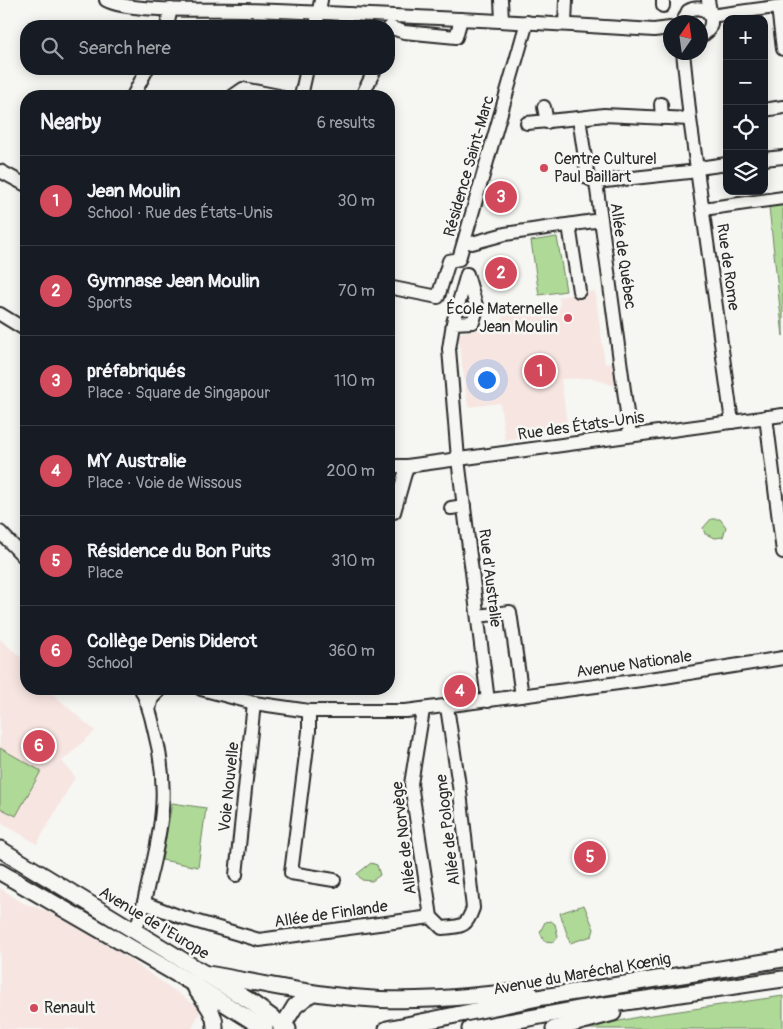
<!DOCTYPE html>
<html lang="en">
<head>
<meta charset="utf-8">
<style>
  :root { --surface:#171b24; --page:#20242c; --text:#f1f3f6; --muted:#9ea1a6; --line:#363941; --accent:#d1495b }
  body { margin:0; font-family:Pangolin,sans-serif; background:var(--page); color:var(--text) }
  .controls { position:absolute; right:15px; top:15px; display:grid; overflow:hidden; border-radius:10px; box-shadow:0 2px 12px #0003 }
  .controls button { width:45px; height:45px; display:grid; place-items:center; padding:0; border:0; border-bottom:1px solid var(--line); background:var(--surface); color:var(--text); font:25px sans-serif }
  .compass { position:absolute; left:663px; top:15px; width:45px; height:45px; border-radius:50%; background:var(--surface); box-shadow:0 2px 12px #0003; rotate:13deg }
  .you { position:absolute; left:486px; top:379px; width:18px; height:18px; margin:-12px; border:4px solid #fff; border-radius:50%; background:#1a73e8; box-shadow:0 0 0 8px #1a73e833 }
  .badge { display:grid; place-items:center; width:32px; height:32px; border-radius:50%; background:var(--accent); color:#fff; font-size:16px; font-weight:700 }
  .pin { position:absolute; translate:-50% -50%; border:2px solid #fff; box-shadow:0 1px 5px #0006 }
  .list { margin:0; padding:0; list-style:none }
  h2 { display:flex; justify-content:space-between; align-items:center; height:65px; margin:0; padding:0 20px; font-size:21px }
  h2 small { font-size:16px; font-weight:400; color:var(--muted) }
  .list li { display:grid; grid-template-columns:32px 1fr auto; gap:15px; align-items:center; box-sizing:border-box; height:90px; padding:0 20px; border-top:1px solid var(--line) }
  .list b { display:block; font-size:19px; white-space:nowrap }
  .list p { margin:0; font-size:16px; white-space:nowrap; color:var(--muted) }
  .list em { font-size:16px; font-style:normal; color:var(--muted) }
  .icon { flex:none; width:28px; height:28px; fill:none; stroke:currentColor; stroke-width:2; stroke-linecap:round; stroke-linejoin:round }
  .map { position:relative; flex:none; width:783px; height:1029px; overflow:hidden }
  .search { position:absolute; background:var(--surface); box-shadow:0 2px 12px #0003; left:20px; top:20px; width:375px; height:55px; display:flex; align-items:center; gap:12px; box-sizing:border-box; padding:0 18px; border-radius:20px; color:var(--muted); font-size:19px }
  .panel { position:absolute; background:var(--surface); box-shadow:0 2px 12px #0003; left:20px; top:90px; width:375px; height:605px; border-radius:20px }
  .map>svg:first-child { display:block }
</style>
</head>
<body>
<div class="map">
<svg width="783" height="1029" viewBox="0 0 783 1029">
  <rect width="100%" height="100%" fill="#f6f6f2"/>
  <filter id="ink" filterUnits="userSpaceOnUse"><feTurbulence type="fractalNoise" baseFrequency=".02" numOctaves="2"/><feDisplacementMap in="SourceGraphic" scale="10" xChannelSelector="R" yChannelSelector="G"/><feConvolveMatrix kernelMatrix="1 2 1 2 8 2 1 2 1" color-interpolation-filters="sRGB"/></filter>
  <g filter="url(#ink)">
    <g fill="#f7e5e1">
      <path d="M595 291 605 364 615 363 618 387 593 378 561 379 568 431 505 440 500 403 468 407 458 333 503 326 502 316 560 307 559 297Z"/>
      <path d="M0 639 26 662V689H47L95 731 62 761 75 777 37 844 0 822Z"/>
      <path d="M0 888 23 903 47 911 117 951 201 1009 192 1029H0Z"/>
    </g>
    <g fill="#afd997" stroke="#6d8261">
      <path d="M783 205V336L769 207Z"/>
      <path d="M557 237 566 291 539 295 531 241Z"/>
      <path d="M711 519H720L726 527 723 537 715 538 705 534 703 528Z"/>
      <path d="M0 748 41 771 16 816 0 808Z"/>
      <path d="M172 803 206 808 198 867 162 860Z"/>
      <path d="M371 863 377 865 380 875 372 881 362 880 357 874Z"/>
      <path d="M584 905 594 929 592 936 570 943 560 913Z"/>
      <path d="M551 921 555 924 558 937 554 942 544 941 540 932 545 922Z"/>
      <path d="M783 996V1029H583L638 1017Z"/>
    </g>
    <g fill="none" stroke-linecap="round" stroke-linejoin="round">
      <g stroke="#2b2b2b" stroke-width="16">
        <g id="minor">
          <path d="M106 0C129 13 214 9 245 10 381 15 517 21 654 30L670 28"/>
          <path d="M501 0 502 20"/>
          <path d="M663 0V6"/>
          <path d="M778 7 783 49"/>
          <path d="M710 16 783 6"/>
          <path d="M683 22 688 11C697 6 705 8 710 16"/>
          <path d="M565 24 566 0"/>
          <path d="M167 26 171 9"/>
          <path d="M316 26 321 0"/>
          <path d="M389 27 404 32 456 37 461 19"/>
          <path d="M700 36C717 30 710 14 708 0"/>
          <path d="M683 52 690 119 732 422"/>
          <path d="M133 96 147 69"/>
          <path d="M233 96 243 89 279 96"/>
          <path d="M301 96 307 69"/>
          <path d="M362 96 375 69"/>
          <path d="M661 104 662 118"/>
          <path d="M544 107 547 122"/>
          <path d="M764 110 783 107"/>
          <path d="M527 123 579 118"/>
          <path d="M764 159 783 157"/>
          <path d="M698 168 727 164"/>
          <path d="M0 171 26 185"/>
          <path d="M596 182 588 178 579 118 604 115 690 119"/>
          <path d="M703 209 783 198"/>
          <path d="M569 225 579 291"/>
          <path d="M472 243 505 234 601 220"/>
          <path d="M393 288 438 297 449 261 459 259 527 22"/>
          <path d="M0 314 26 330"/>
          <path d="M453 323 467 274 477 309 473 322 453 323 449 349 458 459 488 701"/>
          <path d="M766 417 783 552"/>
          <path d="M630 435 596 182 698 171"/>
          <path d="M389 466H407L783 415"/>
          <path d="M451 508 464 506"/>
          <path d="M394 512 407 466"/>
          <path d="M0 532 26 559"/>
          <path d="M478 616 510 612 522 696"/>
          <path d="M201 689 254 703 309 711H406L664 677 783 658"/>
          <path d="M149 709 152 698 161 689"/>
          <path d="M423 710 411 784 431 917 442 928C462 926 466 928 473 908L460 792 447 707"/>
          <path d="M309 711V731L291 873 334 880"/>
          <path d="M236 875 254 703"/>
          <path d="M144 903 181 917 259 940 431 917"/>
          <path d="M134 932C142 916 145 897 149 880 163 825 169 785 154 729 151 715 147 701 141 689"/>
        </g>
      </g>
      <g stroke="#2b2b2b" stroke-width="19">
        <g id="major">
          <path d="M0 849 248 1000 288 1029"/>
          <path d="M0 872 192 983 265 1029"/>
          <path d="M202 973C255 982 307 994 360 998 412 1003 464 997 516 992L531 994"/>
          <path d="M196 989C205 1002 216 1013 215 1029"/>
          <path d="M281 1029 295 1006 312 993"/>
          <path d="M387 1029 543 997 783 959"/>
          <path d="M470 1029 578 1009 783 979"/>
          <path d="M554 1029 613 1013"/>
        </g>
      </g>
      <use href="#minor" stroke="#f6f6f2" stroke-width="12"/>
      <use href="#major" stroke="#f6f6f2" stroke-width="15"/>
    </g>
  </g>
  <g fill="#d1495b" stroke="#f6f6f2" stroke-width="2">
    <circle cx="544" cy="168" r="5"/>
    <circle cx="568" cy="318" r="5"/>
    <circle cx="34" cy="1008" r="5"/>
  </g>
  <g text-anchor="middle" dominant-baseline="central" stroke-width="5" stroke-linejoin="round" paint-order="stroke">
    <g font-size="16" fill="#2b2b2b" stroke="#f6f6f2" text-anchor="start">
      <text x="554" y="159">Centre Culturel<tspan x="554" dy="18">Paul Baillart</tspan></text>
      <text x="558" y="309" text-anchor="end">École Maternelle<tspan x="558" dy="18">Jean Moulin</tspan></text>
      <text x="44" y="1008">Renault</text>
    </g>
    <g font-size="16" fill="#2b2b2b" stroke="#f6f6f2">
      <text transform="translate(469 166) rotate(-74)">Résidence Saint-Marc</text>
      <text transform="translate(623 256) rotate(82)">Allée de Québec</text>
      <text transform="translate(728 267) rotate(82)">Rue de Rome</text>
      <text transform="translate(581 426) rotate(-8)">Rue des États-Unis</text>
      <text transform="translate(490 578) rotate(83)">Rue d'Australie</text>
      <text transform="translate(634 664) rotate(-8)">Avenue Nationale</text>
      <text transform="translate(229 787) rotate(-84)">Voie Nouvelle</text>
      <text transform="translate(448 830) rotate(-97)">Allée de Pologne</text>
      <text transform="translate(404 838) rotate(-97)">Allée de Norvège</text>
      <text transform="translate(331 914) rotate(-8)">Allée de Finlande</text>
      <text transform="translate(154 923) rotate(31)">Avenue de l'Europe</text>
      <text transform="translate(582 974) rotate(-10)">Avenue du Maréchal Kœnig</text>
    </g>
  </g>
</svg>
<div class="controls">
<button>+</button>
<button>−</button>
<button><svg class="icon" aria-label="locate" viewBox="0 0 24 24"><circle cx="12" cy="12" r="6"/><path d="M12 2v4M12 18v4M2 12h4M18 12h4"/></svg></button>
<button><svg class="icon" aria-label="layers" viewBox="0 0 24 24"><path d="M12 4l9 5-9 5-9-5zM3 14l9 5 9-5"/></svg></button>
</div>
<svg class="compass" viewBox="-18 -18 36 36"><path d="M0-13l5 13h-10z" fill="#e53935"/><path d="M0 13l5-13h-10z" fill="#9ea1a6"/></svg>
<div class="you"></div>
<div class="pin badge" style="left:540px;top:371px">1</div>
<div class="pin badge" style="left:501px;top:273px">2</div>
<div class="pin badge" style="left:501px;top:197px">3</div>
<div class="pin badge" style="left:460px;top:691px">4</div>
<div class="pin badge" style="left:590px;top:857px">5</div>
<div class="pin badge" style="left:39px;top:746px">6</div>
<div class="search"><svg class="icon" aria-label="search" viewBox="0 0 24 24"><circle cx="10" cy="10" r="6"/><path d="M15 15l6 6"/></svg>Search here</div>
<section class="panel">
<h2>Nearby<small>6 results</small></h2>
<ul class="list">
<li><span class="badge">1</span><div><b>Jean Moulin</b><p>School · Rue des États-Unis</p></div><em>30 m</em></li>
<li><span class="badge">2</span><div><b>Gymnase Jean Moulin</b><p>Sports</p></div><em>70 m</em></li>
<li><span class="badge">3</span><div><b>préfabriqués</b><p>Place · Square de Singapour</p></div><em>110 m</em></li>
<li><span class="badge">4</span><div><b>MY Australie</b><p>Place · Voie de Wissous</p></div><em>200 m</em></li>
<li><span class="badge">5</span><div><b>Résidence du Bon Puits</b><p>Place</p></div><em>310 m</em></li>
<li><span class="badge">6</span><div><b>Collège Denis Diderot</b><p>School</p></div><em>360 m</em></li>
</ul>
</section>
</div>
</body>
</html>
